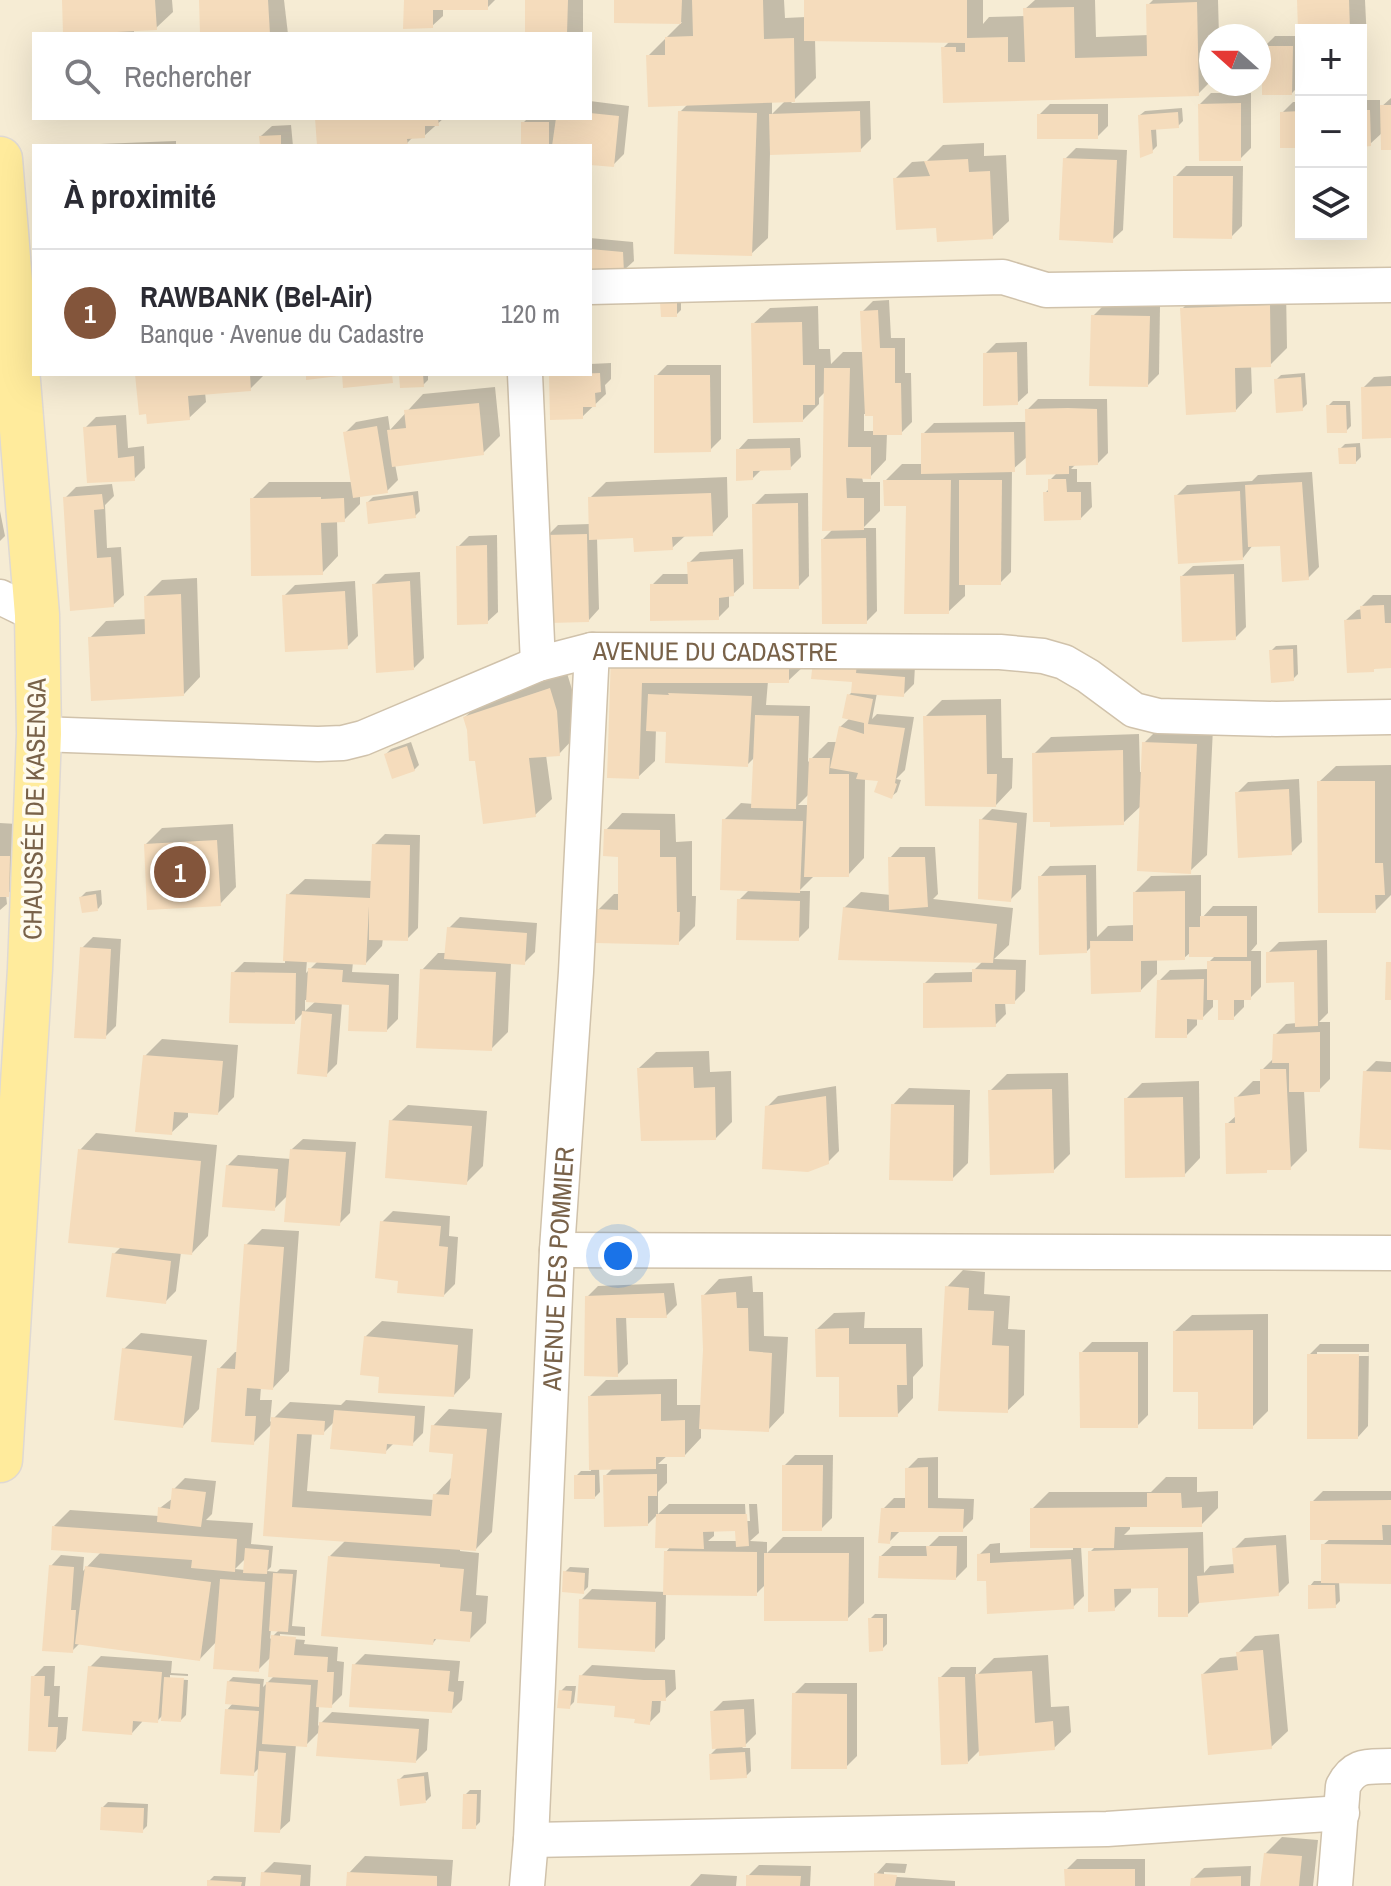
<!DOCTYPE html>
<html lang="fr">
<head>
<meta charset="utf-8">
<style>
  :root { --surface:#fff; --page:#f2f2f3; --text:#2b2b33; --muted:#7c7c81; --line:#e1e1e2; --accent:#83553b }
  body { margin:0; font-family:"Archivo Narrow",sans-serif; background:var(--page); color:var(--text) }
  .controls { position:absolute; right:24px; top:24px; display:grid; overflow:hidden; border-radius:0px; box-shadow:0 8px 32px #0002 }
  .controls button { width:72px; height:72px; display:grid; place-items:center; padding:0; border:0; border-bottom:2px solid var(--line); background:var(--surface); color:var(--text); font:40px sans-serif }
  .compass { position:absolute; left:1199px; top:24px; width:72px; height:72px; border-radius:50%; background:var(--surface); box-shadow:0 8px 32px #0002; rotate:291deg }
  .you { position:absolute; left:618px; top:1256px; width:28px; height:28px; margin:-20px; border:6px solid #fff; border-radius:50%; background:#1a73e8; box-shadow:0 0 0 12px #1a73e833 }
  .badge { display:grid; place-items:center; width:52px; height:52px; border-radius:50%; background:var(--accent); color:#fff; font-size:26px; font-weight:700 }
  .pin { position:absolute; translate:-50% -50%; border:4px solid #fff; box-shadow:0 2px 8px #0006 }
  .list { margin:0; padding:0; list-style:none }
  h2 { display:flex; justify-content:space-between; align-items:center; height:104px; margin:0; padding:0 32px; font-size:34px }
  h2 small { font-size:26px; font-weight:400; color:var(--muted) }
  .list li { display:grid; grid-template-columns:52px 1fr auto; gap:24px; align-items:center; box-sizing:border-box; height:128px; padding:0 32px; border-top:2px solid var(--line) }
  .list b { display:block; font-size:30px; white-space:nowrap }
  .list p { margin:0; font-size:26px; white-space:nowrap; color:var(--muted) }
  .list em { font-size:26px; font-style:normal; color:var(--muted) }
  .icon { flex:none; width:44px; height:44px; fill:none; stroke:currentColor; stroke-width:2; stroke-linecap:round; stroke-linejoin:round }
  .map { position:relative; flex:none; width:1391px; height:1886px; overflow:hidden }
  .search { position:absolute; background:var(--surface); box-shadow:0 8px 32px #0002; left:32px; top:32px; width:560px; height:88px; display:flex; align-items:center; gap:20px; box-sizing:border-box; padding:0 28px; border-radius:0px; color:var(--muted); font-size:30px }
  .panel { position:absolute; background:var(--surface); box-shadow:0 8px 32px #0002; left:32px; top:144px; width:560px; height:232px; border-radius:0px }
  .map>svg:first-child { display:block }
</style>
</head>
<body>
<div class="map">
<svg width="1391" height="1886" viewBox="0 0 1391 1886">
  <rect width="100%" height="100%" fill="#fdf8e6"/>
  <path fill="#f6ecd4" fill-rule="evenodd" d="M0 0H1391V1886H0ZM1301 30H1361V234H1301ZM34 34H590V118H34ZM1211 36H1259V84H1211ZM34 146H590V374H34Z"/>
  <g fill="#0003" fill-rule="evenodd">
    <path d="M64 0H172L173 12 156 28 134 29V34H65Z"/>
    <path d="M201 0H284L288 34H202Z"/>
    <path d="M406 0H495L487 8H443V16L432 26Z"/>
    <rect x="527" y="0" width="56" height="34"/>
    <path d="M616 0H784L785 18 806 17V0H983V24L989 17 1026 16 1025 9 1035 0H1095L1096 37 1149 35 1148 5 1153 0H1218L1219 36H1211V81L1198 94 945 101 943 48 950 41 815 39 816 78 791 103 870 101 871 139 860 150 770 153 768 238 751 254 680 112 688 104 648 56 682 22 616 21ZM772 101H785L772 114Z"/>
    <path d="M1299 0H1365L1367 42 1361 48V30H1301V84L1292 93 1264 47 1275 36H1301Z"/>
    <path d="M1211 93H1251V148L1240 159 1200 104Z"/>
    <path d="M1391 98V148L1383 132 1370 144 1361 145V100H1380V108Z"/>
    <path d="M590 101 629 106 624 154 613 165 590 163V146H523V123L528 118H590Z"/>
    <path d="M1293 102H1301V146L1282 113Z"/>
    <path d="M1050 104H1108V126L1097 137 1039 115Z"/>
    <path d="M1182 108 1183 121 1178 126 1156 128 1157 146 1152 151 1140 115 1145 111Z"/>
    <path d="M318 118H444L424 136 413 137 407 143 386 144V146H319Z"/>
    <path d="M291 125 293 146H262L261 136 272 126Z"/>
    <path d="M176 141V146H97L99 144Z"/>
    <path d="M984 143V156L1006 155 1009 221 992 237 938 226 895 179 912 162 927 161 943 145Z"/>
    <path d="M1076 148 1127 150 1123 230 1112 240 1065 159Z"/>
    <path d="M1186 166H1243L1242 226 1231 237 1175 177Z"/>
    <path d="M590 238 633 242 634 261 623 271 590 270Z"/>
    <path d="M1286 289 1287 348 1270 365H1251L1252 393 1236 410 1182 309 1199 292Z"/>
    <path d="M681 298V310L676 315 662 303Z"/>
    <path d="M889 300 891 338H905V373H911L912 422 901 433H887L886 460 870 477H862L863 482H880V511L863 528H876L877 611 866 622 823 539 834 528 826 391 819 398V404L803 420 753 324 770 308 818 306 819 349H830L831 364 843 352H864L862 312 873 301ZM864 414H875V431H864Z"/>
    <path d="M1104 305 1160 306 1159 374 1148 385 1093 316Z"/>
    <path d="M1027 342 1028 393 1017 403 985 354 996 343Z"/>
    <path d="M611 363V379L605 385 606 394 582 417 551 376 553 374H590V364Z"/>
    <path d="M667 365H721V439L710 450 656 376Z"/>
    <path d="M1305 373 1307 404 1302 409 1276 380 1281 375Z"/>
    <path d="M137 374H265L250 389 205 392 206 402 189 418Z"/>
    <path d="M401 374H428V380L423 385Z"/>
    <path d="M1391 376V436L1363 388 1374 377Z"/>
    <path d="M495 387 500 436 483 453 395 464 398 480 387 491 360 495V504L344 520 337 521 338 556 322 573 252 499 269 482H352L345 433 356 422 388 416 390 430 423 394Z"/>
    <path d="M1038 399H1107L1108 453 1097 464H1076L1071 469H1077V482H1091L1092 507 1081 518 1045 493 1050 488V480L1058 472 1028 456 1012 470 1011 572 1000 583H965V596L948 612 908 504 885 481 902 464H923V434L934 423 1027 422V410Z"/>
    <path d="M1333 401H1350L1351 426 1346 431 1328 406Z"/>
    <path d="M126 415 128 448 144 446 145 468 134 479 85 428 96 417Z"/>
    <path d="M800 438 801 457 790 468 762 469 752 479 738 450 748 439Z"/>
    <path d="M1360 443 1361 457 1356 462 1340 449 1345 444Z"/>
    <path d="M1312 472 1319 567 1308 578 1282 544 1253 545 1243 558 1176 496 1187 485 1252 481 1258 475Z"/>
    <path d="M727 477 728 517 712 534 686 535 672 548 635 536 597 538 599 609 589 620 547 536 558 525 590 524V498L606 482Z"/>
    <path d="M112 484 114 496 105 505 107 548 121 547 124 595 113 605 65 498 76 487Z"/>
    <path d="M418 491 420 511 415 516 368 502 373 497Z"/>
    <path d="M808 493 809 576 798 587 754 505 765 494Z"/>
    <path d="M0 511 5 536 0 541Z"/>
    <path d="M497 535 498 612 487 622 458 547 469 536Z"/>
    <path d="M743 549 744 584 733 594 729 595V607L718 618 652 585 663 574H689V563L700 552Z"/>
    <path d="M1244 564 1246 627 1235 638 1182 576 1193 566Z"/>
    <path d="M420 572 424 658 414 668 374 585 385 574Z"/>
    <path d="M197 578 200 677 184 694 90 638 106 621 147 619 146 596 162 580Z"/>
    <path d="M355 581 358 636 347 647 284 596 295 585Z"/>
    <path d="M1373 595H1391V666H1377L1373 670 1346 620 1357 610 1362 609V606Z"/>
    <path d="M1297 645 1298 674 1293 679 1271 651 1276 646Z"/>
    <path d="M613 656 805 665 788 681H768L766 705 810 706 808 762 828 742H837L840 727 850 718 849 695 853 691 854 680 815 662 915 666 914 684 903 695 877 693 872 719 877 714 914 717 905 770 896 779 901 780 897 792 892 796 883 780 865 778 864 858 848 875H815L799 891H810L809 928 798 939 739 900 750 889 724 820 741 803 754 804 755 757 748 764 668 730 656 729 655 761 638 777ZM810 793 809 805H798Z"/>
    <path d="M567 673 573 693 575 737 559 754 546 755 552 799 535 815 477 759 465 717 482 701Z"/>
    <path d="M1001 699 1002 758H1013L1012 788 996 805 925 717 942 700Z"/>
    <path d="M1161 726 1213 728 1207 855 1190 871 1142 805 1123 823 1034 754 1051 737 1139 734 1140 772H1143L1144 743Z"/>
    <path d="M411 742 419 765 414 770 386 754 391 749Z"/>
    <path d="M1391 765V895L1375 911 1319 782 1336 766Z"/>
    <path d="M1299 779 1302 842 1291 853 1237 793 1248 782Z"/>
    <path d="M992 809 1027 813 1021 889 1010 900 981 820Z"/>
    <path d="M622 813 675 814 676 842 692 841V896H696L695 926 678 943 598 910 614 894H620V855L606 830Z"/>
    <path d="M0 823 17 824 25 879 6 895 7 904 0 910Z"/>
    <path d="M233 824 236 887 220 904 146 844 162 828Z"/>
    <path d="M385 834 420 835 418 928 407 939 383 938 382 946 366 963 353 962 352 972 399 974 398 1019 387 1030 351 1003 342 1002 337 1064 326 1075 304 1012 294 1022 233 973 244 962 285 963 288 895 305 879 373 881 374 845ZM307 960 318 961 306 973ZM305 1000 316 1001 305 1011Z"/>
    <path d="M900 847H935L938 894 933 899 1013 908 1009 945 994 959 1026 960 1025 991 1014 1002H1005L1006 1014 995 1025 924 984 935 973 974 972V970L983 961 844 908 861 892 891 895 890 858Z"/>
    <path d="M1096 865 1097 937 1108 926 1135 925V892L1151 876 1201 875V919L1213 906H1257V944L1251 951H1261V987L1250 998H1244V1007L1233 1018 1220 998H1213V1007L1202 1018H1197V1025L1186 1036 1159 981 1170 970 1209 969V962L1216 955 1191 952 1184 958H1157V974L1141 990 1092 946 1086 952 1040 877 1050 866Z"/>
    <path d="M101 890 102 904 98 909 81 897 86 892Z"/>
    <path d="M460 917 537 923 535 952 524 963 511 962 508 1032 491 1049 422 970 438 953H447L449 928Z"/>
    <path d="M93 937 121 939 116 1026 105 1037 82 948Z"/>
    <path d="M1327 940 1328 1013 1319 1022H1330V1079L1319 1090H1304L1307 1151 1290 1168 1227 1124 1237 1115 1236 1098 1253 1081H1262V1070L1274 1058 1275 1035 1286 1024 1297 1023 1296 980 1268 953 1279 942Z"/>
    <path d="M162 1039 238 1045 234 1097 218 1113 188 1111V1117L171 1133 145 1056Z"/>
    <path d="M709 1051 710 1072 731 1071 732 1122 715 1139 639 1068 656 1052Z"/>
    <path d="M1376 1061 1391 1062V1148L1365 1072Z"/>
    <path d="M1068 1073 1070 1154 1053 1171 990 1091 1007 1074Z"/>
    <path d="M1199 1081 1200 1158 1184 1175 1126 1099 1142 1083Z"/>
    <path d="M836 1086 839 1151 828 1162 767 1107 778 1096Z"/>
    <path d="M909 1088 970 1090 968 1163 952 1179 893 1105Z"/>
    <path d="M408 1105 487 1111 483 1166 466 1183 391 1121Z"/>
    <path d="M96 1133 217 1145 208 1236 192 1253 181 1252 176 1291 165 1302 114 1254 122 1246 80 1150Z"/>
    <path d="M303 1139 356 1142 350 1213 339 1224 288 1195 274 1209 227 1166 238 1155 291 1159 292 1149Z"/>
    <path d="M393 1211 450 1216 449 1236 458 1237 455 1284 444 1295 382 1222Z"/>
    <path d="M262 1229 299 1231 289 1371 273 1388 261 1387 260 1400H272L270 1422 290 1402 341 1405 346 1400 425 1406 423 1433 412 1444 395 1442 385 1452 334 1422 323 1433 312 1432 307 1491 434 1500 435 1495 451 1478 455 1452 433 1426 449 1409 502 1413 492 1532 476 1549 460 1548V1551L479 1553 476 1595 488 1596 486 1623 469 1640 438 1637 433 1643 330 1556 347 1539 265 1534 273 1423 253 1443 219 1369 235 1352H238L246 1245Z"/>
    <path d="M963 1270 985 1272 984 1294 1010 1296 1008 1329 1025 1330 1024 1395 1007 1411 947 1287Z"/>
    <path d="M752 1276 753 1292H763L764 1336 788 1337 784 1413 768 1430 701 1427V1438L685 1455H668L658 1464H667V1483L658 1492V1514L669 1504H757L759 1533 750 1541 767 1542V1553L783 1537H864V1603L847 1619 766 1584 756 1594H666L665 1639 654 1650 581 1600 592 1589 666 1592V1552L671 1546H657L658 1514 648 1524 605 1476 613 1468H599L600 1492 595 1497 576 1476 581 1471H591L590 1396 606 1380 677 1379V1405H702L704 1319 703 1296 719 1279ZM745 1504H749L750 1521H746ZM714 1529H737L738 1541H708L714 1536Z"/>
    <path d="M674 1283 677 1305 666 1316H626L628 1364 617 1375 587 1297 598 1286Z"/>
    <path d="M865 1312 864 1328H922L923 1366 913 1377V1398L897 1415 841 1374 817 1329 834 1313Z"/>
    <path d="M1268 1314V1411L1252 1427 1200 1390 1175 1331 1192 1315Z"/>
    <path d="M382 1321 473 1329 470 1378 454 1395 381 1375 365 1337Z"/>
    <path d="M141 1333 207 1340 199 1409 183 1426 124 1349Z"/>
    <path d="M1092 1342H1148V1415L1137 1426 1081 1353Z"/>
    <path d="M1320 1344H1369L1368 1426 1358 1437 1309 1355ZM1317 1352H1369V1356H1317Z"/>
    <path d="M795 1455H833L832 1518 821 1529 784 1466Z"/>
    <path d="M938 1457V1498L974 1499 973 1519 962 1530 900 1531 889 1542 883 1509 894 1498H907V1469L918 1458Z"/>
    <path d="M1166 1477H1197V1492L1218 1491V1508L1201 1525H1130V1529L1124 1535 1203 1532 1204 1573 1210 1566 1235 1564 1234 1549 1245 1538 1286 1535 1289 1583 1278 1594 1202 1600 1187 1615 1160 1586 1131 1587V1592L1114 1609 1090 1552 1096 1546H1081L1084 1596 1073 1607 988 1579 979 1555 990 1544 1000 1543V1553L1073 1550V1546L1032 1509 1049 1492H1151Z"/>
    <path d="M185 1478 216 1481 212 1514 206 1520 253 1523 251 1544 273 1546 271 1567 267 1571 277 1572 280 1569 297 1570 292 1626 305 1627V1636L280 1634V1638L305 1640 304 1644 338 1647 337 1661 344 1662 342 1695 331 1706 319 1705 318 1726 332 1712 429 1719 427 1750 416 1761 320 1731 306 1745 296 1744 290 1821 279 1831 260 1767 253 1774 227 1710 233 1703 228 1682 233 1677 264 1679 263 1687 275 1675 271 1657 258 1670 217 1641 200 1659 80 1643 72 1651 51 1566 61 1555 84 1557 83 1571 102 1551 54 1526 70 1510 159 1516 160 1508 173 1498 174 1489ZM246 1558 245 1570 235 1569ZM271 1629H280L270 1639Z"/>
    <path d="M1323 1491H1391V1582L1339 1581 1340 1601 1335 1606 1310 1586 1314 1581H1323V1545L1331 1538 1312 1502Z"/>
    <path d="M939 1536H967V1567L956 1578 881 1556 892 1546H929Z"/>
    <path d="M570 1567 589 1568 588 1587 583 1592 565 1572Z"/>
    <path d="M875 1614H887V1644L882 1649 870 1619Z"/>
    <path d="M1279 1634 1288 1731 1271 1747 1203 1674 1220 1658 1239 1656 1238 1653 1255 1636Z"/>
    <path d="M365 1654 460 1661 458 1681H464L462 1700 451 1711 354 1665Z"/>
    <path d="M1048 1655 1051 1707 1069 1706 1071 1732 1054 1748 981 1749 968 1762 940 1678 951 1667H976V1676L994 1658Z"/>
    <path d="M101 1656 172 1661 171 1673 188 1674V1676L170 1675V1679L188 1680 186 1715 181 1720 164 1714 157 1721 143 1720 142 1722 132 1733 90 1667Z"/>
    <path d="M592 1665 675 1670 676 1689 665 1699H661L660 1712 649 1723 617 1704 581 1676Z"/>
    <path d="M44 1666H55L54 1686H60L58 1717H68L66 1739 56 1750 30 1749 33 1677Z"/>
    <path d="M805 1683H857V1756L846 1767 794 1694Z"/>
    <path d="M566 1686H576L574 1702 569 1707 561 1691Z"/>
    <path d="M754 1699 756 1734 742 1748H750L751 1771 746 1776 711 1754 719 1746 712 1712 723 1701Z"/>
    <path d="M428 1772 431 1796 426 1801 399 1780 404 1775Z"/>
    <path d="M470 1790H481L480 1822 475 1827 465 1795Z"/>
    <path d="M108 1802 148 1804 147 1826 142 1831 103 1807Z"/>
    <path d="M1282 1837 1318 1840 1313 1886H1262L1265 1854Z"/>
    <path d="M365 1856 453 1860 451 1886H348L349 1873Z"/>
    <path d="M1077 1859H1145V1886H1067L1066 1870Z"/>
    <path d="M274 1862 311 1865 310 1886H262L263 1873Z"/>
    <path d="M886 1863 907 1864 905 1873 884 1872V1876L955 1881V1886H876V1874Z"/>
    <path d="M759 1865 811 1866 810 1886H748V1876Z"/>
    <path d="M1251 1866 1250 1886H1193V1879L1204 1868Z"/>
    <path d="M701 1874 737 1876 736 1886H690Z"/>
    <path d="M214 1876 246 1877 245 1886H209V1881Z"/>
  </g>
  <g fill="#f5dcbc">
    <path d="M62 0H155L157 30 117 32V34H63Z"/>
    <path d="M199 0H268L270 34H200Z"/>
    <path d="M404 0H488V10H433V28L403 29Z"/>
    <path d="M525 0H568L567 34H525Z"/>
    <path d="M614 0H682L681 24 614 23Z"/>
    <path d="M692 0H763L764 39 794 38 795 102 648 107 646 55H665V37L693 36Z"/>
    <path d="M804 0H967V38L1008 37V62H1025L1023 8 1074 7 1075 58 1147 56 1146 4 1197 2 1199 96 943 103 941 47H956V52H965V43L804 41Z"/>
    <path d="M1297 0H1349L1350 30H1298Z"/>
    <path d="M1262 46H1293L1292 95H1262Z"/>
    <path d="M1241 103V161H1199L1198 104Z"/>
    <path d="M1380 105H1391V150H1381Z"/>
    <path d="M1361 110H1370L1371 146 1361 147Z"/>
    <path d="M678 111 757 113 752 256 674 254Z"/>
    <path d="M860 111 861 152 770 155 769 114Z"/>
    <path d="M1301 111V148H1280V112Z"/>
    <path d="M1178 112 1179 128 1151 130 1153 153 1140 158 1138 115Z"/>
    <path d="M590 113 619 116 614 167 590 165V146H552L556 118H590Z"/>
    <rect x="1037" y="114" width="61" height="25"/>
    <path d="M315 118H438L439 126H425V138L407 139 408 145 317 146Z"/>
    <rect x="521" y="122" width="28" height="24"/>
    <path d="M281 135V146H260L259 136Z"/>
    <path d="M1063 158 1117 160 1113 243 1059 240Z"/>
    <path d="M968 159 969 172 990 171 993 239 937 242 936 228 896 230 893 178 930 176 924 161Z"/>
    <path d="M1173 176H1233L1232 239 1173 238Z"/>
    <path d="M590 249 623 252 624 273 590 272Z"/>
    <path d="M660 302H677V317H661Z"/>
    <path d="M1270 305 1271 367 1235 368 1236 412 1186 415 1180 308Z"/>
    <path d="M878 310 880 348H895V383H901L902 435H873V416H865L860 311Z"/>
    <path d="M1091 315 1150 316 1148 387 1089 386Z"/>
    <path d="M802 322 803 365H815V405H803V422L753 423 751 323Z"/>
    <path d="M1017 352 1018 405 983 406V353Z"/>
    <path d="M824 368H850L848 447H871V479L846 478 847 498H864V530L822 531Z"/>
    <path d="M600 373 601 392 595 393 596 407H583V419L550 420 549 375Z"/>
    <path d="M135 374H250L251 391 188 396 190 420 147 424 146 414 139 415Z"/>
    <path d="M306 374H339V376L306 380Z"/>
    <path d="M342 374H392L393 383 343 388Z"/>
    <path d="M399 374H423L424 387 400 388Z"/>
    <path d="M654 375H710L711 452 654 453Z"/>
    <path d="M1301 377 1303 411 1276 413 1274 379Z"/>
    <path d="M1391 386V438L1362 439 1361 387Z"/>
    <path d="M479 403 484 455 392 467 387 430 406 428 404 410Z"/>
    <path d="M1326 405H1346L1347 433H1327Z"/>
    <path d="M1068 408 1097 409 1098 465 1069 466V474L1026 475 1025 409Z"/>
    <path d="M116 425 118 458 134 456 135 481 87 483 83 427Z"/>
    <path d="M377 426 388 493 353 498 343 432Z"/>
    <path d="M1014 432 1015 472 921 474V433Z"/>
    <path d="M1356 447V464H1339L1338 448Z"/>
    <path d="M790 448 791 470 753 471V480L736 481V449Z"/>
    <path d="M1048 479H1066L1067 492H1081V520L1044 521 1043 492H1048Z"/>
    <path d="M883 480H951L949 614H904L906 506H884Z"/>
    <path d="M959 480H1002L1001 585H959Z"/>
    <path d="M1302 482 1309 580 1282 582 1280 546 1248 547 1245 485Z"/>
    <path d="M1240 491 1243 560 1178 564 1174 495Z"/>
    <path d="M711 493 713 536 672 537 673 550 634 552 633 538 589 540 588 497Z"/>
    <path d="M102 494 104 509 94 510 97 558 111 557 114 607 70 611 63 497Z"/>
    <path d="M413 495 416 518 368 524 366 502Z"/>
    <path d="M321 497V499L344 498 345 522 321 523 323 575 251 576 250 498Z"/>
    <path d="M798 503 799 589H753L752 504Z"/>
    <path d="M587 534 589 622 548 623 545 535Z"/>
    <path d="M866 538 867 624H822L821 539Z"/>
    <path d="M487 545 488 624 457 625 456 546Z"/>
    <path d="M733 559 734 596 719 598V620L650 621V584H688L687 562Z"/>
    <path d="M1234 574 1236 640 1182 642 1180 576Z"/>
    <path d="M410 581 414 670 376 673 372 584Z"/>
    <path d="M345 591 348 649 285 652 282 595Z"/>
    <path d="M181 594 184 696 91 701 88 637 145 634 144 596Z"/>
    <path d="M1384 605 1385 623H1391V668L1374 669V672L1347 673 1344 620 1361 619 1360 606Z"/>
    <path d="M1293 649 1294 681 1271 683 1269 650Z"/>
    <path d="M611 655 789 661V683H642L639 779 607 778Z"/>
    <path d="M813 661 857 664 856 673 905 677 904 697 851 693 852 682 811 679Z"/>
    <path d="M550 688 557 711 560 756 529 758 536 817 483 824 475 761H469L467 730 463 717Z"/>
    <path d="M668 693 752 696 748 767 665 763 666 732 646 731 648 694 669 695Z"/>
    <path d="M847 694 873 699 868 724 905 728 895 783 897 784 892 799 874 792 878 781 856 779 858 773 830 768 839 726 864 734V723L842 718Z"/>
    <path d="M755 715 799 716 796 809 751 808Z"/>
    <path d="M986 715 987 774H997L996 807 925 806 923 716Z"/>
    <path d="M1142 742 1197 744 1191 874 1137 871Z"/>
    <path d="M407 746 415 771 392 779 384 754Z"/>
    <path d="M1123 750 1124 825 1050 827V822H1033L1032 753Z"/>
    <path d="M809 758H830L829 774H849V877H804Z"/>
    <path d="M1317 781H1375V863H1383L1385 895H1375L1376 913H1318Z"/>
    <path d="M1289 789 1292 855 1238 858 1235 792Z"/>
    <path d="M722 819 803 821 800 893 720 890Z"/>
    <path d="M979 819 1017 823 1011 902 978 899Z"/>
    <path d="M604 829 660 830V857H676L677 912H680L679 945 596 943V909L618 910V857L603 856Z"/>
    <path d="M217 840 221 906 147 910 144 844Z"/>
    <path d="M372 844 410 845 408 941 369 940V906L366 965 283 961 286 894 370 898Z"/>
    <path d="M0 856H10L9 897H0Z"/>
    <path d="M888 857H925L928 907 889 910Z"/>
    <path d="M1086 875 1087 953 1039 955 1038 876Z"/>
    <path d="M1185 891V960L1141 961V992L1091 994 1090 941H1133V892Z"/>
    <path d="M96 894 98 911 82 913 79 897Z"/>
    <path d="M737 899 800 901 799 941 736 940Z"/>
    <path d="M843 907 997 924 993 963 838 960Z"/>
    <path d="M1200 916H1247V957H1189V927H1200Z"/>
    <path d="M447 927 527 933 525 965 444 959Z"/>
    <path d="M80 947 111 949 106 1039 74 1038Z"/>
    <path d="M1317 950 1318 1026 1295 1027 1294 982 1266 983V952Z"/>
    <path d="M1207 961H1251V1000H1234V1020H1218V1000H1207Z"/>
    <path d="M1386 962H1391V1000H1385Z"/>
    <path d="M308 968 343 970 342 982 389 985 387 1032 348 1031 349 1005 306 1002Z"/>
    <path d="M420 969 496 972 492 1051 416 1048Z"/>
    <path d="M972 969 1016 970 1015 1004H995L996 1027 923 1028V983L972 982Z"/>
    <path d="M231 972 296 973 295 1024 229 1023Z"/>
    <path d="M1204 979 1203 1020 1187 1019V1038H1155L1157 980Z"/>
    <path d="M302 1011 332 1014 327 1077 297 1074Z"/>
    <path d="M1320 1032V1092H1289V1063H1272L1273 1034Z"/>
    <path d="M143 1055 223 1061 218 1115 174 1112 172 1135 135 1132Z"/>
    <path d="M693 1067 694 1088 715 1087 716 1140 641 1141 637 1068Z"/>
    <path d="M1260 1069H1286L1291 1170H1267V1173L1226 1174 1225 1123H1235L1234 1097 1260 1094Z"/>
    <path d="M1363 1071 1391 1072V1150L1359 1148Z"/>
    <path d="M1052 1089 1054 1173 990 1175 988 1090Z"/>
    <path d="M826 1096 829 1164 808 1172 762 1169 765 1106Z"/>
    <path d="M1183 1097 1185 1177 1125 1178 1124 1098Z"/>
    <path d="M891 1104 954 1105 953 1181 889 1180Z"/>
    <path d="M389 1120 472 1126 467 1185 385 1178Z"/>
    <path d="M78 1149 201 1161 192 1255 68 1243Z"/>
    <path d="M290 1149 346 1152 340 1226 284 1222Z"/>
    <path d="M226 1165 278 1169 275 1211 222 1207Z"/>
    <path d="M380 1221 441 1226 439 1246 448 1247 444 1297 397 1293 398 1281 375 1278Z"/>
    <path d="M244 1244 284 1247 273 1390 247 1388 245 1416H256L254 1445 211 1442 217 1368 235 1369Z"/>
    <path d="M112 1253 171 1261 166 1304 106 1297Z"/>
    <path d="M945 1286 969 1288 968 1310 994 1311 992 1345 1009 1346 1008 1413 938 1411Z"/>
    <path d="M736 1292 737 1308H748L749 1351 772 1353 769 1432 699 1429 703 1350 701 1295Z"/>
    <path d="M664 1293 667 1318H616L618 1377 584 1376 585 1296Z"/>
    <path d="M849 1328V1344H906L907 1385H897L898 1417H839V1377H816L815 1329Z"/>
    <path d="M1253 1330V1429H1198V1392H1173V1331Z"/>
    <path d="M364 1336 458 1345 454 1397 378 1393 379 1377 360 1375Z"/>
    <path d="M122 1348 192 1356 183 1428 114 1420Z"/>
    <path d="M1079 1352H1138V1428H1080Z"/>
    <path d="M1307 1354H1359L1358 1439H1307Z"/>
    <path d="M661 1394V1421L685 1420V1457H656V1469L589 1470 588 1396Z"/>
    <path d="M334 1410 415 1416 413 1446 387 1444 386 1454 330 1449Z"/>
    <path d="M271 1417 325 1421 324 1435 297 1434 292 1507 431 1516 433 1494 449 1495 453 1454 429 1452 431 1425 487 1429 476 1551 263 1536Z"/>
    <path d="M782 1465H823L822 1531H782Z"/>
    <path d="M928 1467V1508L964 1509 963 1532H891L890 1544 878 1543 881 1508H905V1468Z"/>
    <path d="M657 1474V1496H648V1526L604 1527 603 1475Z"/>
    <rect x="574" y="1475" width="21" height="24"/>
    <path d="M172 1488 206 1492 201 1527 157 1522 158 1507 170 1509Z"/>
    <path d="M1147 1493H1181L1182 1508 1202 1507V1527H1115L1114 1548H1030V1508L1147 1507Z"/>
    <path d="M1391 1500V1525H1382L1383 1540H1310V1501Z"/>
    <path d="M656 1514H747L749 1546 736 1547 735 1531 703 1532 704 1549 655 1548Z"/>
    <path d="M52 1526 237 1539 235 1572 191 1568 192 1560 51 1550Z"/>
    <path d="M1321 1544 1391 1545V1584L1321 1583Z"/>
    <path d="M1276 1545 1279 1596 1199 1603 1197 1576 1234 1573 1232 1548Z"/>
    <path d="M926 1546H957L956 1580 878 1578 879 1556H927Z"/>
    <path d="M245 1548 269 1550 267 1574 243 1573Z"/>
    <path d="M1188 1548V1617H1158V1588L1114 1589 1115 1611 1088 1612V1551Z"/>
    <path d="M664 1551 757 1552V1596L663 1595Z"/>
    <path d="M764 1553H849L848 1621H764Z"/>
    <path d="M990 1553V1563L1071 1559 1074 1609 987 1614 986 1581H977V1554Z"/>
    <path d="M328 1556 440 1564V1567L464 1569 460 1611 472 1612 470 1642 434 1639 433 1645 321 1636Z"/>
    <path d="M49 1565 74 1567 71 1610H76L73 1653 42 1651Z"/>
    <path d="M85 1566 211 1582 200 1661 75 1644Z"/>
    <path d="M563 1571 585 1573 584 1594 562 1592Z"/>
    <path d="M273 1573 293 1574 288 1632 269 1631Z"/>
    <path d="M220 1579 265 1582 259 1672 213 1669Z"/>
    <path d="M1308 1585H1335L1336 1608 1308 1609Z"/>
    <path d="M579 1599 656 1602 655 1652 578 1648Z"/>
    <path d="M868 1618H883V1651L869 1652Z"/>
    <path d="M271 1635 296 1637 294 1655 328 1657 327 1672H334L332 1708 316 1707 318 1680 268 1677Z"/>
    <path d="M1263 1650 1272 1749 1208 1755 1201 1674 1238 1670 1236 1652Z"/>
    <path d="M352 1664 450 1671 448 1691 454 1692 452 1713 349 1707Z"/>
    <path d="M88 1666 162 1672 158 1723 133 1721 132 1735 82 1731Z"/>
    <path d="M1032 1671 1035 1723 1053 1721 1055 1750 979 1756 975 1674Z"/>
    <path d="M579 1675 644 1680H665L666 1701H652L650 1725 634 1723 635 1719 614 1717 615 1706 577 1703Z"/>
    <path d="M31 1676H45L44 1696H50L48 1727H58L56 1752 28 1751Z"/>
    <path d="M164 1677 184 1678 181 1722 161 1721Z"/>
    <path d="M938 1677H965L968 1764 941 1765Z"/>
    <path d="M227 1681 260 1684 259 1707 225 1704Z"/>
    <path d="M266 1682 311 1685 307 1747 262 1744Z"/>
    <path d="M559 1690 572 1691 570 1709 557 1708Z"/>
    <path d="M792 1693 847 1694V1769H791Z"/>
    <path d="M225 1709 259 1711 254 1776 220 1774Z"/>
    <path d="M744 1709 746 1747 712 1749 710 1711Z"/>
    <path d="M319 1722 419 1729 416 1763 316 1756Z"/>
    <path d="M259 1751 286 1753 280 1833 254 1832Z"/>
    <path d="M745 1752 747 1778 710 1780 709 1754Z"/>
    <path d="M424 1776 426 1803 400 1806 397 1779Z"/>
    <path d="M463 1794H477L476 1829H462Z"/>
    <path d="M101 1807 144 1808 143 1833 100 1830Z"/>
    <path d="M1264 1853 1302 1856 1299 1886H1260Z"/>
    <path d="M1064 1869H1135V1886H1065Z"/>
    <path d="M261 1872 301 1875 300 1886H260Z"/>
    <path d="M347 1872 437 1876V1886H346Z"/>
    <path d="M874 1873 897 1875 895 1886H874Z"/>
    <path d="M746 1875 801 1876 800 1886H746Z"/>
    <path d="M1241 1876V1886H1190L1191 1878Z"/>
    <path d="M207 1880 242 1882 241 1886H207Z"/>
  </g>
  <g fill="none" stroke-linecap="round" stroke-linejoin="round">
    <g stroke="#d0c2ab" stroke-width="37">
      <g id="minor">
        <path d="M590 287 1003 277 1046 290 1391 285"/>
        <path d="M525 374 538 664"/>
        <path d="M0 597 37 615"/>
        <path id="s1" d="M39 734 318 744 343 743 363 738 538 664 592 650 1000 652 1043 656 1064 662 1088 676 1134 710 1158 716 1276 719 1391 717"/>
        <path d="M557 1250 1391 1253"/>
        <path d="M531 1840 1107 1829 1342 1813"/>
        <path id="s2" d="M527 1886 531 1840 557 1250 576 972 592 650"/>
        <path d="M1335 1886 1343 1786C1355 1763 1368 1767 1391 1766"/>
      </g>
    </g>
    <g stroke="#dfd9d3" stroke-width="47">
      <path id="major" d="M0 159 37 615 39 734 30 969 0 1460"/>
    </g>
    <use href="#minor" stroke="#fff" stroke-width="34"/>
    <use href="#major" stroke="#ffeb9c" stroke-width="44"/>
  </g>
  <g text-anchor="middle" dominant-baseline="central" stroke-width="7" stroke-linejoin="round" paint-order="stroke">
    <g font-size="26" fill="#796249" stroke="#fffbee">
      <text stroke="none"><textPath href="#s1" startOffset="694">AVENUE DU CADASTRE</textPath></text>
      <text transform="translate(34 809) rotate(-89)">CHAUSSÉE DE KASENGA</text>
      <text stroke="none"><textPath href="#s2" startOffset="618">AVENUE DES POMMIER</textPath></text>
    </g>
  </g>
</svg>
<div class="controls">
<button>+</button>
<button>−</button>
<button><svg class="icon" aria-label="layers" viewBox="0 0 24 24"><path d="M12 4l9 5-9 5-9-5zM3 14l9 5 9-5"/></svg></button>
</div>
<svg class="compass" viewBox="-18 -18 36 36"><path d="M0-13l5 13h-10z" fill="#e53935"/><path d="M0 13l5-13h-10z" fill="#7c7c81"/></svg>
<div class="you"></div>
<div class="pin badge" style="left:180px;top:872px">1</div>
<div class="search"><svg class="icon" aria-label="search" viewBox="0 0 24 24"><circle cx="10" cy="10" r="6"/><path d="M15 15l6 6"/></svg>Rechercher</div>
<section class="panel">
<h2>À proximité<small></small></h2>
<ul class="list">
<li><span class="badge">1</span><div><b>RAWBANK (Bel-Air)</b><p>Banque · Avenue du Cadastre</p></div><em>120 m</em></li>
</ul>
</section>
</div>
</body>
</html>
